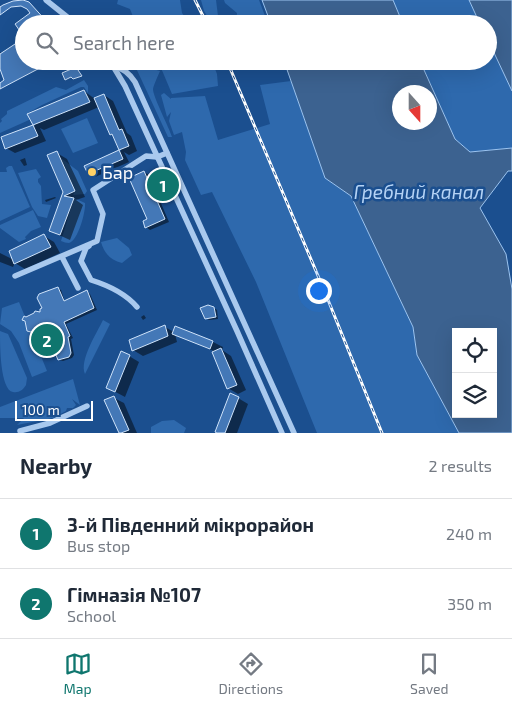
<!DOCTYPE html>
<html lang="en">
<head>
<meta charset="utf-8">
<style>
  :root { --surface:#fff; --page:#f6f6f7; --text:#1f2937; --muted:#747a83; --line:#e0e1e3; --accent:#0f766e }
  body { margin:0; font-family:"Exo 2",sans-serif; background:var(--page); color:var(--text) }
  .controls { position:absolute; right:15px; bottom:15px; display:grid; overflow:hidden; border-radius:0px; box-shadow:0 5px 20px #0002 }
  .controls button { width:45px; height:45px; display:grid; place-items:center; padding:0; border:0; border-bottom:1px solid var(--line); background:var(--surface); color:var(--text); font:25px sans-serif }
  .compass { position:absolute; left:392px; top:85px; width:45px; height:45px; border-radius:50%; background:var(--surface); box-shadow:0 5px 20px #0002; rotate:159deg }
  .scale { position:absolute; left:15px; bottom:12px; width:78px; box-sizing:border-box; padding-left:5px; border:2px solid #fff; border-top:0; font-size:14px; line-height:18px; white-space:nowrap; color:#fff; -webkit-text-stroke:4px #1b4f8f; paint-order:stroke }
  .you { position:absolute; left:318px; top:290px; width:18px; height:18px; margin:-12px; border:4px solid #fff; border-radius:50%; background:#1a73e8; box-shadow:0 0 0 8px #1a73e833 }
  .badge { display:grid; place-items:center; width:32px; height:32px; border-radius:50%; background:var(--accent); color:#fff; font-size:16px; font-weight:700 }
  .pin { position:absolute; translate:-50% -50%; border:2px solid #fff; box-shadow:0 1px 5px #0006 }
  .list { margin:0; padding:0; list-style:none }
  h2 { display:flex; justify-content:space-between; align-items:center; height:65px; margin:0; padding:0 20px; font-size:21px }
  h2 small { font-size:16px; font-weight:400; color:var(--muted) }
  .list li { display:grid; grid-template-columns:32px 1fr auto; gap:15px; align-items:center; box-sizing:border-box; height:70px; padding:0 20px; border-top:1px solid var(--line) }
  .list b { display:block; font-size:19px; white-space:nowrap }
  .list p { margin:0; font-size:16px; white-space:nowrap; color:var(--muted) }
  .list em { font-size:16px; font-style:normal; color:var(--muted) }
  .icon { flex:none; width:28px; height:28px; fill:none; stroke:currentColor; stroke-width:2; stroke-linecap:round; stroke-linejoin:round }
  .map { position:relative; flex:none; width:512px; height:433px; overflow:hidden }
  .search { position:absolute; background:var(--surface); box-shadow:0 5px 20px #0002; left:15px; right:15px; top:15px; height:55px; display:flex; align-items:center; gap:12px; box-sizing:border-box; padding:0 18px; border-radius:28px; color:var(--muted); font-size:19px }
  .sheet { height:205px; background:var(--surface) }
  nav { display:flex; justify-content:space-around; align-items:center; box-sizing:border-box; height:70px; border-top:1px solid var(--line); background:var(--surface); font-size:14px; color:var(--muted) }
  nav a { display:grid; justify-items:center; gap:2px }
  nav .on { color:var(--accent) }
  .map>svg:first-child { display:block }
</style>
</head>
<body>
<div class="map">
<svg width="512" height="433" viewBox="0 0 512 433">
  <rect width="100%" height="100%" fill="#1b4f8f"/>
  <g fill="#2e69ad">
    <path d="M118 0H180L182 13 190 24H136L130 9 117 4Z"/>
    <path d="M201 0H216L219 24H212L204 11Z"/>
    <path d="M224 0H259L268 24H236L237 13 225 3Z"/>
    <path d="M393 0H469L480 24H403Z"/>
    <path d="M488 40 512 91V148L469 152 455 139 420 61H488Z"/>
    <path d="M126 61H212L217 74 218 86 172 94 161 68 151 67 153 69 160 71C158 76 154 84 153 89 153 97 169 127 172 137H168L136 68H126L124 63Z"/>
    <path d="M84 80 88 86V93L84 87H81L42 105 28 113 29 120 0 133V123L2 121 1 119 7 114V111L56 87 66 90Z"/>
    <path d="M291 81 325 178 351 196 413 327 417 355 459 433H317L256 282 212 192 201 195 185 160 186 152 182 132 174 135 169 121 171 112 167 117 161 95 164 93 171 99V98L205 96 218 140 270 124 260 85Z"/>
    <path d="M87 118 98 143 73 153 61 129Z"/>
    <path d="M61 158 78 171 87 191 85 194 73 195 75 191Z"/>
    <path d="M9 166H12L30 207 0 221V172H7L6 168Z"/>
    <path d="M36 169 41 177 38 179V182L41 186 42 204 51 205 47 218 38 216 32 207 18 173Z"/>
    <path d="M74 198 85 203C86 211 78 241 69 243 66 243 64 242 61 241Z"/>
    <path d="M33 210 41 227 31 231 25 237 26 239 19 242 0 228V225Z"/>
    <path d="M117 238 129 248 132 255 122 263C110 260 104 253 101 242Z"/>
    <path d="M19 302 47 371 32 377 19 343 11 331 0 324 2 308Z"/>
    <path d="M103 320 110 324 85 374C79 360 97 333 103 320Z"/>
    <path d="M0 331 8 334 27 378 26 385C23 390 19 393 13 392 0 390 0 345 0 331Z"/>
    <path d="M73 379 80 405 72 399 76 405 73 408H67L66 411 53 418 17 425 24 418H0V407Z"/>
    <path d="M174 420 186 428 184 433H151V427L162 421Z"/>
  </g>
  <g fill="#3c6290" stroke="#9cc4f0" fill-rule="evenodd">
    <path d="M262 0H393L403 24H271Z"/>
    <path d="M469 0H512V91L488 40V24H480Z"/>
    <path d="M284 61H420L455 139 470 152 512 148V171H508L480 208 506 254 512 289V433H459L417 355 413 327 351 196 325 178ZM430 92V122H400V92ZM456 332H493V414H456Z"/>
  </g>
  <g fill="#0007">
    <path d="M0 52 2 54 24 61H53L0 89V84L6 81 0 69Z"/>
    <path d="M84 91 95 99 104 95 113 101 127 133 131 136 137 151 129 155 124 152 129 162 95 177 89 173 86 166 121 151 115 137 111 134 99 107 44 130 40 128 46 141 15 153 6 148 3 138 35 126 29 115Z"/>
    <path d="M57 153 67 159 85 197 76 200 83 205 70 240 50 231 64 192Z"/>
    <path d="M25 158 27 165 24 166 20 160Z"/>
    <path d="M144 172 149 175 169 222 150 230 146 227 144 222 148 219Z"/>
    <path d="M55 197 56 198 46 202 45 200Z"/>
    <path d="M44 236 54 242 60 253 25 269 15 263 13 267 0 262V253L14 260Z"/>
    <path d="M58 288 61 290 65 302 87 292 90 294 97 310 66 324 73 338 71 339 74 355 72 358 63 361 59 360 61 346 50 325 35 333 28 330 42 314Z"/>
    <path d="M214 308 217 310 218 319 209 320 206 318Z"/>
    <path d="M144 315 146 318 143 320 141 317Z"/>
    <path d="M165 327 174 332 176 327 213 342 223 347 222 350 231 356 246 390 238 394 228 388 216 352 175 334 177 342 143 356 133 350Z"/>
    <path d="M129 356 139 362 125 397 108 388Z"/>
    <path d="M114 398 124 403 137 433H120Z"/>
    <path d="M238 398 248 404 237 433H219Z"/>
  </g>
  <g fill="#4478b7" stroke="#cfe3fa">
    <path d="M23 0 29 2 48 23 56 19 62 24H24V37L15 24 30 13 27 9 21 6 11 7 0 15V7L3 5 13 1Z"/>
    <path d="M24 38V61H53L0 89V83L4 80 0 69V54Z"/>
    <path d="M76 67 82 76 73 79 71 77 65 80 62 73Z"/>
    <path d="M84 90 90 102 33 125 27 114Z"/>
    <path d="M104 94 119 130 122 129 129 146 119 150 112 134 110 135 94 98Z"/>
    <path d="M33 125 38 136 5 149 1 137Z"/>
    <path d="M119 150 123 159 88 174 84 166Z"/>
    <path d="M57 151 75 191 64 196 74 198 60 235 49 231 63 192 47 155Z"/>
    <path d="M144 171 165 219 145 228 143 221 147 219 129 178Z"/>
    <path d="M44 234 51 247 14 264 9 251Z"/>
    <path d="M58 287 64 301 87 290 94 308 64 322 70 336 68 337 71 353 69 357 58 360 53 348 59 346 47 323 31 332 27 331 25 321 22 320 24 316 26 317 34 313 35 311 40 312V309L42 308 37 298 39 294Z"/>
    <path d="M208 305 214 307 216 317 205 319 200 308Z"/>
    <path d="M165 325 168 336 132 351 129 340Z"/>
    <path d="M175 326 213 341 210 349 172 334Z"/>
    <path d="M221 348 237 385 227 389 212 352Z"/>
    <path d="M121 351 130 355 115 392 106 388Z"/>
    <path d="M230 393 239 397 225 433H217L215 432Z"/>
    <path d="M114 396 129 430 121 433H119L104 400Z"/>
  </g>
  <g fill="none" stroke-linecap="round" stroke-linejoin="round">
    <g stroke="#a9c9ee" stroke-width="5.5">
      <path d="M46 0 76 24"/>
      <path d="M110 61 125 86 237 331 282 433"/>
      <path d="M113 66C124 69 129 73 135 82L294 433"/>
      <path d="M89 246 86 248 81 261 91 280C107 285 126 294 137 307"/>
      <path d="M62 257 78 288"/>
      <path d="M15 276 97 241 103 214 93 190 146 156 157 157 167 153"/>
      <path d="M20 431 50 423 87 406"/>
    </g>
    <g stroke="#fff" stroke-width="3">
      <g id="rail">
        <path d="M195 0 207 24"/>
        <path d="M227 61 324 290 382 433"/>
      </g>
    </g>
    <use href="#rail" stroke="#1b4f8f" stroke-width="1" stroke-dasharray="4" stroke-linecap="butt"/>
  </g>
  <circle fill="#ffd166" stroke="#1b4f8f" stroke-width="2" cx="92" cy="172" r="5"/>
  <g text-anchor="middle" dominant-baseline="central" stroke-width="5" stroke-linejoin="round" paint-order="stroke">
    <g font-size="18" fill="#fff" stroke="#1b4f8f" text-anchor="start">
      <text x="102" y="172">Бар</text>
    </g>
    <g font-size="19" font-style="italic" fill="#b5d3f5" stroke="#1b4f8f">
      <text x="419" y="191">Гребний канал</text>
    </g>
  </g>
</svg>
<div class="controls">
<button><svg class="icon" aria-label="locate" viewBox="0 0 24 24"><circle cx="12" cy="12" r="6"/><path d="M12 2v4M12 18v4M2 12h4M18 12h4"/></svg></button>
<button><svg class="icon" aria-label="layers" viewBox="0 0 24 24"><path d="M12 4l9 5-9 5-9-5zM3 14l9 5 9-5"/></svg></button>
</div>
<svg class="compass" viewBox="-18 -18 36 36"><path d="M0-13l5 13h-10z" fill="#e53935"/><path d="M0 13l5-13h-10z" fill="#747a83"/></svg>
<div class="scale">100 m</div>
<div class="you"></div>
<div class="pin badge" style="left:163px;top:185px">1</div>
<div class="pin badge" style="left:47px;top:340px">2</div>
<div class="search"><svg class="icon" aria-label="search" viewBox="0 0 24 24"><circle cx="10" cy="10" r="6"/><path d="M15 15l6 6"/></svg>Search here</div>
</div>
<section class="sheet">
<h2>Nearby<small>2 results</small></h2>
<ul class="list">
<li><span class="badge">1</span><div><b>3-й Південний мікрорайон</b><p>Bus stop</p></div><em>240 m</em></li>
<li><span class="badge">2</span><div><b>Гімназія №107</b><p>School</p></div><em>350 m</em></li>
</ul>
</section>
<nav>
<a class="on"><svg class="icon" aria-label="map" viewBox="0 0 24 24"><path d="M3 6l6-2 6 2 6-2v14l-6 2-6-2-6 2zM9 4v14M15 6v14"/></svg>Map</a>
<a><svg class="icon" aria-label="directions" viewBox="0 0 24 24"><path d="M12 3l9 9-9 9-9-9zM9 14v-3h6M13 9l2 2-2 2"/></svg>Directions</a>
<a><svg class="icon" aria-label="saved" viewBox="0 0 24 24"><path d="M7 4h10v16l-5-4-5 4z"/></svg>Saved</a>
</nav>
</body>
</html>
